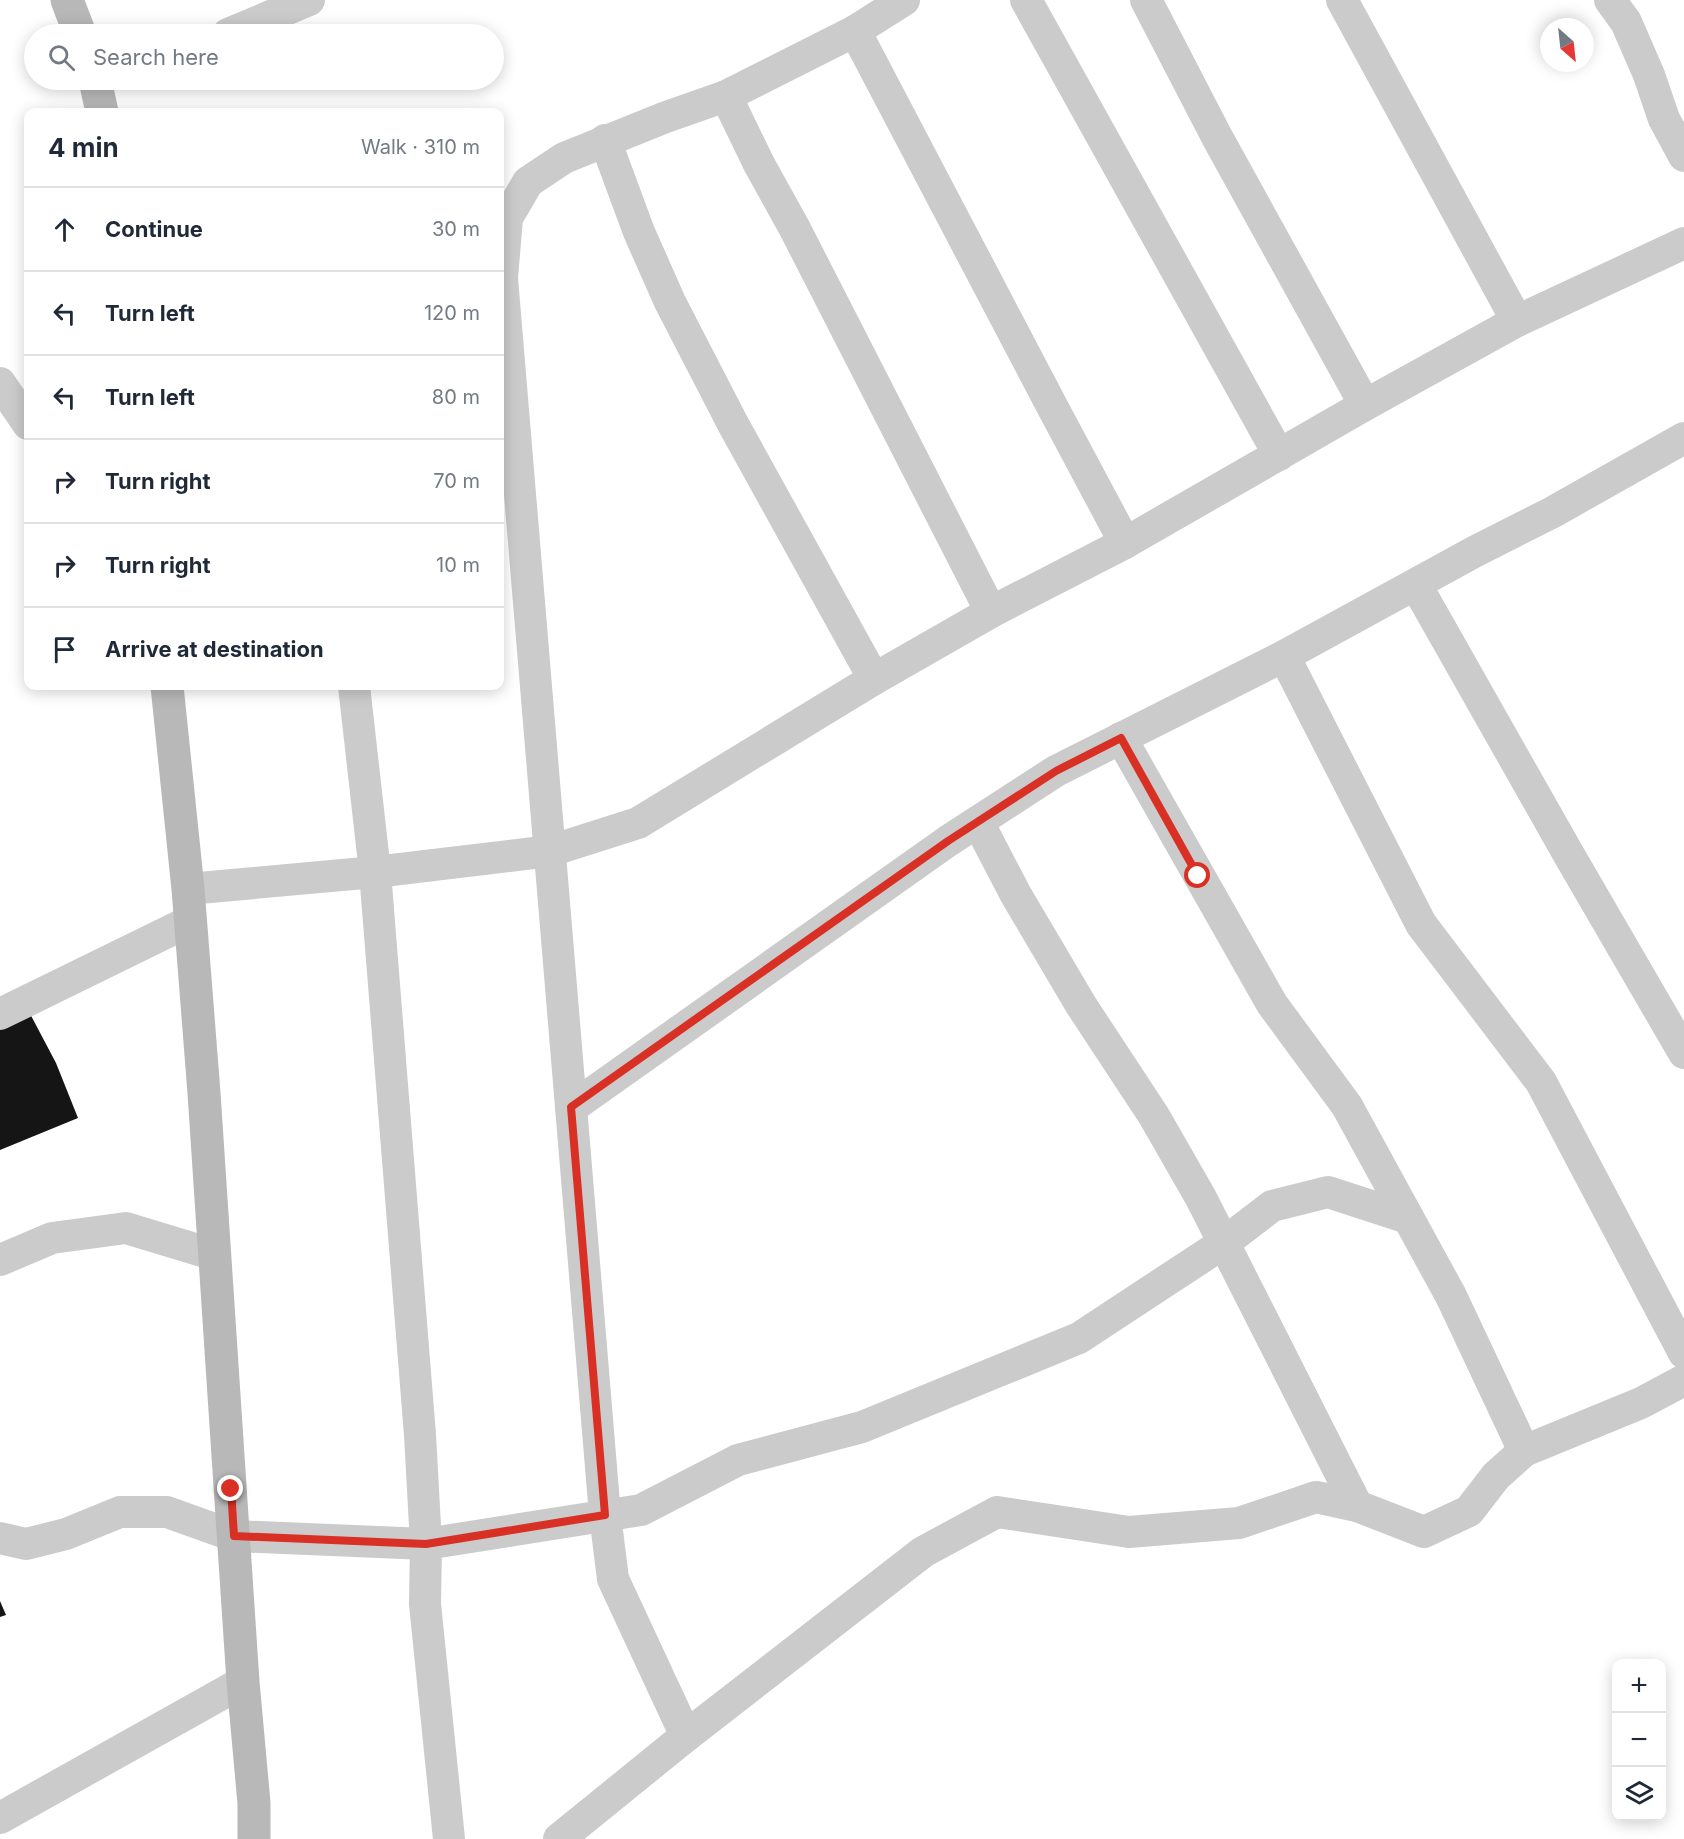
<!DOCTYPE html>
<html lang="en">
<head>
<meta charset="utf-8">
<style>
  :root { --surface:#fff; --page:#f2f2f3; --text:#1f2937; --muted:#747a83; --line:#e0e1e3 }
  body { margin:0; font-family:Inter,sans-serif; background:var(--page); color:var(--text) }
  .controls { position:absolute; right:18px; bottom:18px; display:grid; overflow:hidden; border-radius:12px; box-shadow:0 3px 15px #0003 }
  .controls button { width:54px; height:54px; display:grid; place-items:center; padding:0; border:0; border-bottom:2px solid var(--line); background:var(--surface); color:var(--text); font:30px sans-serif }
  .compass { position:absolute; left:1540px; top:18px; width:54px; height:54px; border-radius:50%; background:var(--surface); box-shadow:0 3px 15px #0003; rotate:153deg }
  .stop { position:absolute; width:18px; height:18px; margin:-14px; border:4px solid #d93025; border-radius:50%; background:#fff }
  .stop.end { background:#d93025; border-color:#fff; box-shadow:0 2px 6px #0008 }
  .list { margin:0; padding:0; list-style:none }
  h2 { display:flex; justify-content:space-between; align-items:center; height:78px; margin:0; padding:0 24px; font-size:26px }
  h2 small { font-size:20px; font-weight:400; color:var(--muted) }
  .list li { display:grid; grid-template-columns:39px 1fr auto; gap:18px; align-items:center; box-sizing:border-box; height:84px; padding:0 24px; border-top:2px solid var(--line) }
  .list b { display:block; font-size:22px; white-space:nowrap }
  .list em { font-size:20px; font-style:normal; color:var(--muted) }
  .icon { flex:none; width:33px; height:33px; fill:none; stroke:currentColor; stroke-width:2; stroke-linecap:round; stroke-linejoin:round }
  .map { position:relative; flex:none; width:1684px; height:1839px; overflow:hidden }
  .search { position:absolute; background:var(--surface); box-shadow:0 3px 15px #0003; left:24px; top:24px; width:480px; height:66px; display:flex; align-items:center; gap:15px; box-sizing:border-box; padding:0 21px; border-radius:33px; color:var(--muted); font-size:22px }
  .panel { position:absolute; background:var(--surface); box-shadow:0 3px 15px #0003; left:24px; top:108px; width:480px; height:582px; border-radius:12px }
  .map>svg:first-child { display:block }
</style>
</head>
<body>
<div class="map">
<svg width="1684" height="1839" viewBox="0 0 1684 1839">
  <rect width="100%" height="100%" fill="#fff"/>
  <g fill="#151515">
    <path d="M27 1008 56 1063 78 1118 0 1150V1023Z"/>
    <path d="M0 1601 6 1615 0 1617Z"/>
  </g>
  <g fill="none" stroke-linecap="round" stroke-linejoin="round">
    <g stroke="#cbcbcb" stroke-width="32">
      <path d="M1026 0 1279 455"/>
      <path d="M1146 0 1217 137 1365 405"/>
      <path d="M1342 0 1517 321"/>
      <path d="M1610 0 1626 22 1649 75 1664 119 1684 156"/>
      <path d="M855 31C944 203 1034 373 1125 543"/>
      <path d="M228 34 309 0"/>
      <path d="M726 96 759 164 795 229 991 612"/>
      <path d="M605 140 639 232 670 302 733 424 874 679"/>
      <path d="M0 383 28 424"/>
      <path d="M1416 585 1569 855 1684 1053"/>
      <path d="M1284 656 1421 924 1541 1082 1684 1353"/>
      <path d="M354 686 375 872 420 1435 426 1544 425 1604 449 1839"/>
      <path d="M1121 738 1272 1004 1347 1106 1451 1296 1524 1451"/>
      <path d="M978 822 1016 895 1081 1005 1154 1116 1201 1198 1357 1506"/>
      <path d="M188 889 375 872 550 851 638 823 874 679 991 612 1125 543 1365 405 1517 321 1684 243"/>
      <path d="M0 1014 190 921"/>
      <path d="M571 1108 948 841 1056 771 1284 656 1474 552 1553 512 1684 438"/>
      <path d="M0 1260 52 1238 126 1228 215 1255"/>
      <path d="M0 1538 26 1544 66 1534 120 1512H167L234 1536 426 1544 641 1510 738 1460 862 1427 1079 1338 1225 1242 1272 1206 1328 1192 1408 1218"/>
      <path d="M686 1736 613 1579 605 1515 502 278 507 218 528 182 564 158 666 117 726 96 855 31 904 0"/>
      <path d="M0 1818 243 1682"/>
      <path d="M559 1839 686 1736 923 1552 997 1512 1129 1532 1239 1523 1316 1497 1357 1506 1424 1532 1469 1511 1496 1476 1524 1451 1641 1403 1684 1380"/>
    </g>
    <g stroke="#b8b8b8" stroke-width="33">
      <path d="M67 0 80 34"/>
      <path d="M95 80 102 112"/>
      <path d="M167 686 188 889 204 1093 243 1682 254 1803V1839"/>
    </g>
  </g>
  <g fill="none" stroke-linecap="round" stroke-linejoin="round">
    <path stroke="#d93025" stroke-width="8" d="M231 1489 234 1536 426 1544 605 1515 571 1107 948 841 1056 771 1121 738 1198 876"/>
  </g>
</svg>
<div class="controls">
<button>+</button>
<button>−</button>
<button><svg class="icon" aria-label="layers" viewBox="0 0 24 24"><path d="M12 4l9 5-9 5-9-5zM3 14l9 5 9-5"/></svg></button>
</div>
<svg class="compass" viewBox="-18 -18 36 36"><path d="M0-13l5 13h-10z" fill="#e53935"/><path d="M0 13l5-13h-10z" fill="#747a83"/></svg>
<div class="stop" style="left:1198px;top:876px"></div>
<div class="stop end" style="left:231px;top:1489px"></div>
<div class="search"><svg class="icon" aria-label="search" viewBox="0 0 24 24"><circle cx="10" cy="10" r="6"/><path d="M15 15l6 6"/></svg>Search here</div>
<section class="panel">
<h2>4 min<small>Walk · 310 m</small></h2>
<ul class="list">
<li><svg class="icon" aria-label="ahead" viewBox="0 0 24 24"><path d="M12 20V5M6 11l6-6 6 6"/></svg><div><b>Continue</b></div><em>30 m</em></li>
<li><svg class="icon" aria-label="left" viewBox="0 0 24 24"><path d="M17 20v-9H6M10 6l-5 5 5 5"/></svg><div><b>Turn left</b></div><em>120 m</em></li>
<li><svg class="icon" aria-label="left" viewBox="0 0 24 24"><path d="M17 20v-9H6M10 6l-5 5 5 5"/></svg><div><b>Turn left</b></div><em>80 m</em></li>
<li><svg class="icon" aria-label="right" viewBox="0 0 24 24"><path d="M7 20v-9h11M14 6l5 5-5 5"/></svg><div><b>Turn right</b></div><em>70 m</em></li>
<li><svg class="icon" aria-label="right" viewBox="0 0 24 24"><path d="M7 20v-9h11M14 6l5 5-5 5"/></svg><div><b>Turn right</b></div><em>10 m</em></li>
<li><svg class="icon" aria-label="arrive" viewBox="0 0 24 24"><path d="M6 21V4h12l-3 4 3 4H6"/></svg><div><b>Arrive at destination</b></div></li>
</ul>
</section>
</div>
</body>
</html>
